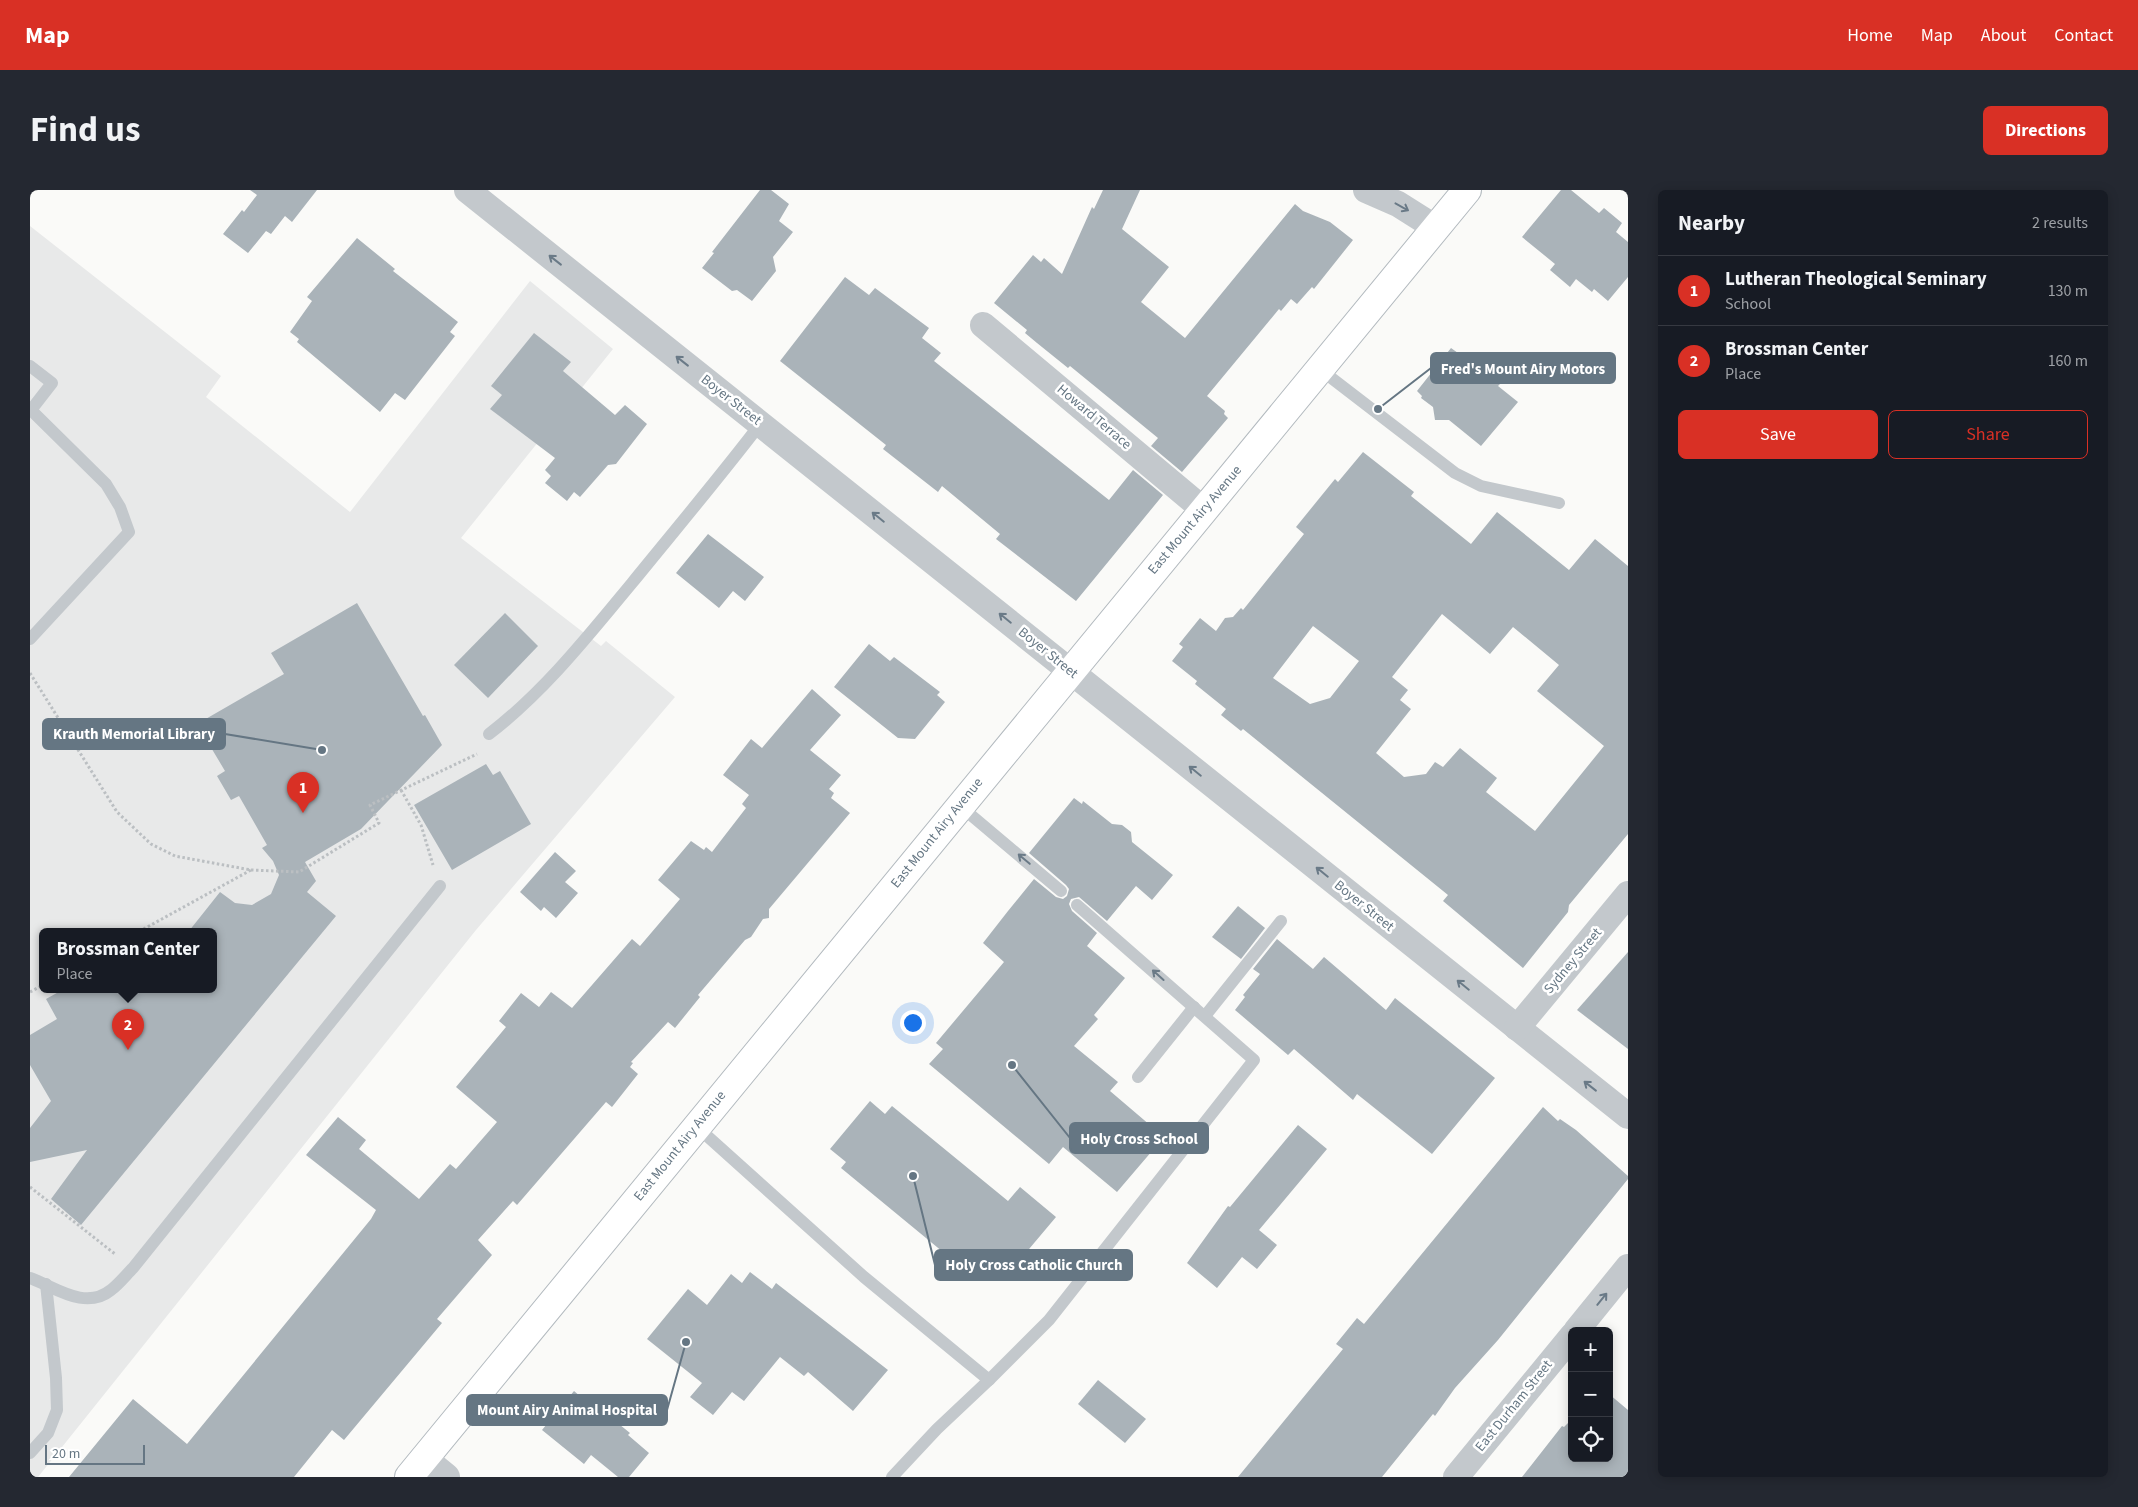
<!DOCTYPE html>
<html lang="en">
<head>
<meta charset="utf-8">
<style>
  :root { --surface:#171b24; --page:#242831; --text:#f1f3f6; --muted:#9ea1a6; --line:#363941; --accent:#d93025 }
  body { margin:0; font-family:"Source Sans 3",sans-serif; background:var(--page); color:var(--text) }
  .controls { position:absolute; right:15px; bottom:15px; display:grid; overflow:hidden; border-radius:8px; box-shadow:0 2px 12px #0003 }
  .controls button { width:45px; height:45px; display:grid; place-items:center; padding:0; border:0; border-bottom:1px solid var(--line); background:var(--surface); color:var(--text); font:25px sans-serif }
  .scale { position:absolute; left:15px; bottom:12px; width:100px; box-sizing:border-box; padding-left:5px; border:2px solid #657683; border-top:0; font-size:14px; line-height:18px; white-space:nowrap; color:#657683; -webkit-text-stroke:4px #fff; paint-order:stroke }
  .you { position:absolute; left:882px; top:832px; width:18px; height:18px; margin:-12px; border:4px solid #fff; border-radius:50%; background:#1a73e8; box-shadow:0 0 0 8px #1a73e833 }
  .badge { display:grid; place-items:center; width:32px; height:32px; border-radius:50%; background:var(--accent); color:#fff; font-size:16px; font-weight:700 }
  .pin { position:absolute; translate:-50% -41px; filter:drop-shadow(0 1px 2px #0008) }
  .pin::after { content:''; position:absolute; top:26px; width:18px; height:15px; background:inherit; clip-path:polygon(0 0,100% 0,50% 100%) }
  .popup { position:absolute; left:9px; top:738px; width:178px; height:65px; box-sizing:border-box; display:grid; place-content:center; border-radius:8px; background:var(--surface); filter:drop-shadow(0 1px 4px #0005); font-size:16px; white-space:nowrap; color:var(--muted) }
  .popup b { font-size:19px; color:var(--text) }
  .popup::after { content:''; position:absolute; left:50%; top:100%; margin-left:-10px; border:10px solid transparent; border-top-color:var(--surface) }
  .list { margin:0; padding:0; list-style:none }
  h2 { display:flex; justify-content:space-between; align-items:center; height:65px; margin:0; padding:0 20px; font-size:21px }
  h2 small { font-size:16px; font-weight:400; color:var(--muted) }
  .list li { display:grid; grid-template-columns:32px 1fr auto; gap:15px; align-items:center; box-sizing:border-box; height:70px; padding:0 20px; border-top:1px solid var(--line) }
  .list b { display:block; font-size:19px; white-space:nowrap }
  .list p { margin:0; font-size:16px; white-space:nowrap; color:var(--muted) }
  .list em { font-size:16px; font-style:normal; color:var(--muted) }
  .actions { display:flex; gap:10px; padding:15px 20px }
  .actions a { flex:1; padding:11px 0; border:1px solid var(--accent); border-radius:8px; text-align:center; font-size:18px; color:var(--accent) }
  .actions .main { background:var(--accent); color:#fff }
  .icon { flex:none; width:28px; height:28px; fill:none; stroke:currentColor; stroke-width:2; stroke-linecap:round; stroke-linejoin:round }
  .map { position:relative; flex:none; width:1598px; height:1287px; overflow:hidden; border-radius:8px }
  header { display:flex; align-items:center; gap:30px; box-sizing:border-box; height:70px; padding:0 25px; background:var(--accent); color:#fff }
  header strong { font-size:24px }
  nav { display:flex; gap:28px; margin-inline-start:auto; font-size:18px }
  .intro { display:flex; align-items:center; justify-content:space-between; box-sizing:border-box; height:120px; padding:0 30px }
  h1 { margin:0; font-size:35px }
  .button { padding:12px 22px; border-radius:8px; background:var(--accent); color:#fff; font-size:18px; font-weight:700 }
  main { display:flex; gap:30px; padding:0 30px }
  aside { flex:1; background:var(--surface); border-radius:8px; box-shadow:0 2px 12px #0003 }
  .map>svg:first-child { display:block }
</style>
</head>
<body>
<header>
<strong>Map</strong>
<nav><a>Home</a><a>Map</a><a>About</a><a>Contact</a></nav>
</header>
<div class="intro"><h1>Find us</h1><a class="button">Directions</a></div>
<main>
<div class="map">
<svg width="1598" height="1287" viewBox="0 0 1598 1287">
  <rect width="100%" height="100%" fill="#fafaf8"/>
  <path fill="#e8e9e9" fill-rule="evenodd" d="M0 36 191 186 176 207 320 322 500 91 583 159 431 348 571 456 576 451 645 507 446 740 8 1287H0ZM13 741H183V799H13Z"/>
  <g fill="#aab3b9" fill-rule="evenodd">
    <path d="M220 0H287L262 32 255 26 241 44 236 41 218 63 193 44 212 20 214 22 227 5Z"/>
    <path d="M730 0H741L759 14 749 31 763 42 743 67 746 81 722 111 707 100 702 101 672 78 684 63 682 62Z"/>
    <path d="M1073 0H1110L1092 39 1139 77 1111 112 1155 148 1265 14 1273 21 1300 32 1323 50 1284 99 1282 97 1267 114 1261 109 1251 121 1249 119 1177 206 1195 221 1194 224 1198 228 1152 282 1121 256 1128 248 1040 176 1038 178 1007 153 995 143 997 140 964 113 1003 65 1011 72 1014 68 1032 84 1062 17 1064 19Z"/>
    <path d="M1531 0H1541L1569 23 1574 18 1592 33 1586 42 1598 52V87L1578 111 1564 99 1562 102 1546 89 1540 97 1520 80 1525 74 1492 47Z"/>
    <path d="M327 48 365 79 363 81 428 132 420 142 425 146 375 210 365 203 350 222 267 152 269 149 260 142 282 111 277 107Z"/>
    <path d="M815 87 839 105 845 98 899 138 892 148 911 163 904 171 1079 310 1103 280 1133 305 1046 411 966 349 970 344 912 296 908 302 853 259 856 255 750 171Z"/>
    <path d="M504 143 541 172 533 181 585 225 595 215 617 234 586 274 578 275 550 307 544 302 537 311 515 293 521 286 515 280 525 268 460 219 472 205 461 196Z"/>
    <path d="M1421 158 1428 163 1429 162 1470 194 1468 196 1488 212 1451 256 1419 230H1405L1403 217 1391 208 1392 206 1387 201Z"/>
    <path d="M1333 262 1384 302 1381 306 1441 354 1467 322 1539 380 1565 349 1598 376V644L1539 715 1538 722 1493 778 1413 711 1418 705 1213 539 1211 541 1191 525 1196 519 1165 494 1167 491 1142 471 1153 457 1149 454 1170 428 1186 441 1195 428 1203 427 1211 418 1213 420 1274 344 1266 337 1305 289 1308 292ZM1412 424 1460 464 1483 437 1529 475 1507 501 1574 556 1505 641 1456 602 1467 588 1430 558 1413 577 1405 572 1396 584 1374 587 1346 563 1381 519 1370 510 1378 500 1362 487ZM1283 436 1329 471 1300 508 1280 514 1243 488Z"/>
    <path d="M678 344 734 387 715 411 703 401 689 418 646 383Z"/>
    <path d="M327 413 393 526 395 525 412 555 331 639 275 672 286 691 277 702 306 726 51 1035 21 1009 57 960 0 972V938L21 911 0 875V845L27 829 16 809 34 799H183V741H159L190 702 205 713 222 715 241 704 249 685 243 671 232 658 237 655 209 606 201 610 187 586 195 581 167 534 254 484 241 463Z"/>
    <path d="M475 423 508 456 458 508 424 475Z"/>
    <path d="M839 454 860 471 864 467 910 502 907 505 915 512 885 549 868 548 804 497Z"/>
    <path d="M782 499 811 525 780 560 811 585 799 599 804 603 801 608 820 623 739 719V728L733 729 721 747 715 750 668 805 670 807 645 838 638 832 601 872 603 873 600 877 608 884 582 917 576 912 487 1015 483 1011 448 1050 462 1065 407 1129 412 1133 314 1250 302 1240 264 1287H39L103 1209 157 1254 341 1029 346 1020 276 965 308 927 336 950 329 959 389 1009 420 974 426 979 467 932 426 897 476 837 469 831 491 803 509 817 521 802 542 818 602 749 610 756 650 709 628 690 661 651 674 660 676 657 682 662 716 618 712 614 719 605 693 585 721 549 732 558Z"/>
    <path d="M456 574 463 585 470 581 501 634 422 680 384 615Z"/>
    <path d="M1044 608 1052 614 1053 611 1082 634 1092 635 1101 642 1102 652 1143 685 1122 710 1106 696 1077 731 1049 707 1041 709 1039 714 1042 721 1067 743 1057 756 1095 788 1064 825 1068 829 1044 856 1088 892 1080 901 1134 947 1087 1002 1033 957 1019 974 899 874 913 859 906 853 974 772 953 753 978 721 1004 689 1026 707 1033 709 1037 706 1039 699 1036 695 999 663Z"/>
    <path d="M525 662 546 681 535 692 548 703 526 728 514 717 511 721 490 702Z"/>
    <path d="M1208 716 1235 738 1211 769 1182 747Z"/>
    <path d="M1247 749 1283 779 1294 767 1356 820 1365 808 1465 888 1402 964 1327 904 1323 910 1264 859 1258 865 1205 820 1215 807 1213 805 1230 784 1223 779Z"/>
    <path d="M1598 762V859L1547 820Z"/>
    <path d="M840 911 855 924 862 916 978 1011 990 997 1026 1027 972 1091 956 1078 947 1090 811 978 816 972 800 959Z"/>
    <path d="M1513 917 1528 931 1530 929 1546 940 1598 986V989L1468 1150 1425 1198 1405 1226 1403 1224 1352 1287H1208L1313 1159 1306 1154 1327 1128 1334 1134Z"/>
    <path d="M1268 935 1297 959 1229 1040 1247 1055 1227 1079 1212 1067 1187 1098 1157 1073 1198 1016 1200 1017Z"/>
    <path d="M720 1082 742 1099 746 1093 858 1180 823 1221 778 1182 774 1186 750 1167 714 1211 702 1202 683 1225 660 1207 672 1193 617 1149 658 1099 677 1115 701 1084 712 1093Z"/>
    <path d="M1068 1190 1116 1229 1095 1253 1048 1214Z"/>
    <path d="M544 1201 551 1207 553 1205 600 1243 598 1245 619 1263 599 1287H588L561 1265 554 1274 512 1240Z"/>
    <path d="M1579 1204 1598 1220V1287H1492L1532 1236 1534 1237 1542 1229V1268H1579Z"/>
  </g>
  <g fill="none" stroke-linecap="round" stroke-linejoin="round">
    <g stroke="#b3babf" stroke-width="30">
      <path id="secondary" d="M379 1287 1437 0"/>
    </g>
    <g stroke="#bbbfc2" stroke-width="3" stroke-dasharray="2.5 2.5" stroke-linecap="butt">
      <path d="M0 483 87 622 121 654 145 666 221 680 110 741"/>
      <path d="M371 600 391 635 403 675"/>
      <path d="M221 680 269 682 349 633 340 615 447 564"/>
      <path d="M0 802 13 795"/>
      <path d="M0 997 85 1064"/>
    </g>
    <g stroke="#c3c8cc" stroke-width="12">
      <path d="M0 176 22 193 1 220 76 294 90 317 99 342 0 449"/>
      <path d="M1291 180 1425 283 1451 296 1529 313"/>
      <path d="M459 544C514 502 558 446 602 393 645 340 689 288 731 233"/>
      <path d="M929 615 1031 701"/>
      <path d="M1175 826 1251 731"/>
      <path d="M1108 887 1164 817"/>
      <path d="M666 936 834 1087 959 1190 1019 1130 1224 870 1047 715"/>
      <path d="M0 1088C25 1097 55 1121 81 1100 89 1094 96 1085 103 1078L410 696"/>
      <path d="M0 1263 18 1243 27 1220 26 1188 16 1094"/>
      <path d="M862 1287 907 1239 959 1190"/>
    </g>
    <g stroke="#c3c8cc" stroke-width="26">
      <path d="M437 0 1598 926"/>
      <path d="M1336 0 1368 14 1406 38"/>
      <path d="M953 135 1174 320"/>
      <path d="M1487 838 1598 704"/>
      <path d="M1546 1141 1598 1077"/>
      <path d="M1426 1287 1542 1146"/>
    </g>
    <path stroke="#c3c8cc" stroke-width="28" d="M394 1269 416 1287"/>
    <use href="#secondary" stroke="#fff" stroke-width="28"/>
  </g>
  <defs><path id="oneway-shaft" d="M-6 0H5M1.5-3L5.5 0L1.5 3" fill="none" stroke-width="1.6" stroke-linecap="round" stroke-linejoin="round" transform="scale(1.25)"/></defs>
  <g stroke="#6a7a87">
    <use href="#oneway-shaft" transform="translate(1372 17) rotate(29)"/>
    <use href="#oneway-shaft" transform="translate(525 70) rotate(-142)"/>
    <use href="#oneway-shaft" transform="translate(652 171) rotate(-142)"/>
    <use href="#oneway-shaft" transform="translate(848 327) rotate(-141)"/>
    <use href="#oneway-shaft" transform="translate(975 428) rotate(-141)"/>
    <use href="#oneway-shaft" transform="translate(1165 581) rotate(-141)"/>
    <use href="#oneway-shaft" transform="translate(994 669) rotate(-140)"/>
    <use href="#oneway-shaft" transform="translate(1292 682) rotate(-141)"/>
    <use href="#oneway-shaft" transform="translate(1128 785) rotate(-138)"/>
    <use href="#oneway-shaft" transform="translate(1433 795) rotate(-141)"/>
    <use href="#oneway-shaft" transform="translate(1560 896) rotate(-142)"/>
    <use href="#oneway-shaft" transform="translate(1572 1109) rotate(-51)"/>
  </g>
  <g text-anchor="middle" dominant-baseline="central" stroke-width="5" stroke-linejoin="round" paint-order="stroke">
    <g font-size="14" fill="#657683" stroke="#fff">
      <text transform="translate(701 210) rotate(38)">Boyer Street</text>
      <text transform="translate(1064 227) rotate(40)">Howard Terrace</text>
      <text transform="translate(1165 330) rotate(-50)">East Mount Airy Avenue</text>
      <text transform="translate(1018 463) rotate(39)">Boyer Street</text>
      <text transform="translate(907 643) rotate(-51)">East Mount Airy Avenue</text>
      <text transform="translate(1334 716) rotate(39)">Boyer Street</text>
      <text transform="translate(1543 771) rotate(-50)">Sydney Street</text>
      <text transform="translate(650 956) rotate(-51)">East Mount Airy Avenue</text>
      <text transform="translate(1484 1216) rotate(-51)">East Durham Street</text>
    </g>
  </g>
  <path fill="none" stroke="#657683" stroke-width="2" d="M1348 219L1401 178M292 560L195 544M982 875L1040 948M883 986L905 1075M656 1152L637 1220"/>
  <g fill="#657683" stroke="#fff" stroke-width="2">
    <circle cx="1348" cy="219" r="5"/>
    <circle cx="292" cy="560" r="5"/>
    <circle cx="982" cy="875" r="5"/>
    <circle cx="883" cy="986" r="5"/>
    <circle cx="656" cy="1152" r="5"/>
  </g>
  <g fill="#657683" stroke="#657683" stroke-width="2">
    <rect x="1401" y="163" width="184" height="30" rx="5"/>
    <rect x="13" y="529" width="182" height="30" rx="5"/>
    <rect x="1040" y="933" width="138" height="30" rx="5"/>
    <rect x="905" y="1060" width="197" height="30" rx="5"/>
    <rect x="437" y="1205" width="200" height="30" rx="5"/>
  </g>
  <g font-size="15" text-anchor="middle" font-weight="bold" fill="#fff">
    <text x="1493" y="184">Fred's Mount Airy Motors</text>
    <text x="104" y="549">Krauth Memorial Library</text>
    <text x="1109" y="954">Holy Cross School</text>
    <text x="1004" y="1080">Holy Cross Catholic Church</text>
    <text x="537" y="1225">Mount Airy Animal Hospital</text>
  </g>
</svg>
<div class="controls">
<button>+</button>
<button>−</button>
<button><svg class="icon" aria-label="locate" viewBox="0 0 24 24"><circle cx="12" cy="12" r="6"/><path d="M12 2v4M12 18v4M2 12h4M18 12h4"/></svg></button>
</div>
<div class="scale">20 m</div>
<div class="you"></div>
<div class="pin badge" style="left:273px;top:623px">1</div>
<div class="pin badge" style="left:98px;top:860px">2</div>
<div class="popup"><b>Brossman Center</b>Place</div>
</div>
<aside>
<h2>Nearby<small>2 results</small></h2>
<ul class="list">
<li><span class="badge">1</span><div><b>Lutheran Theological Seminary</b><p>School</p></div><em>130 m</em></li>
<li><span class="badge">2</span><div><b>Brossman Center</b><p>Place</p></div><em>160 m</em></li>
</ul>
<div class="actions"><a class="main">Save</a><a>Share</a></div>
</aside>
</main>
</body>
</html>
